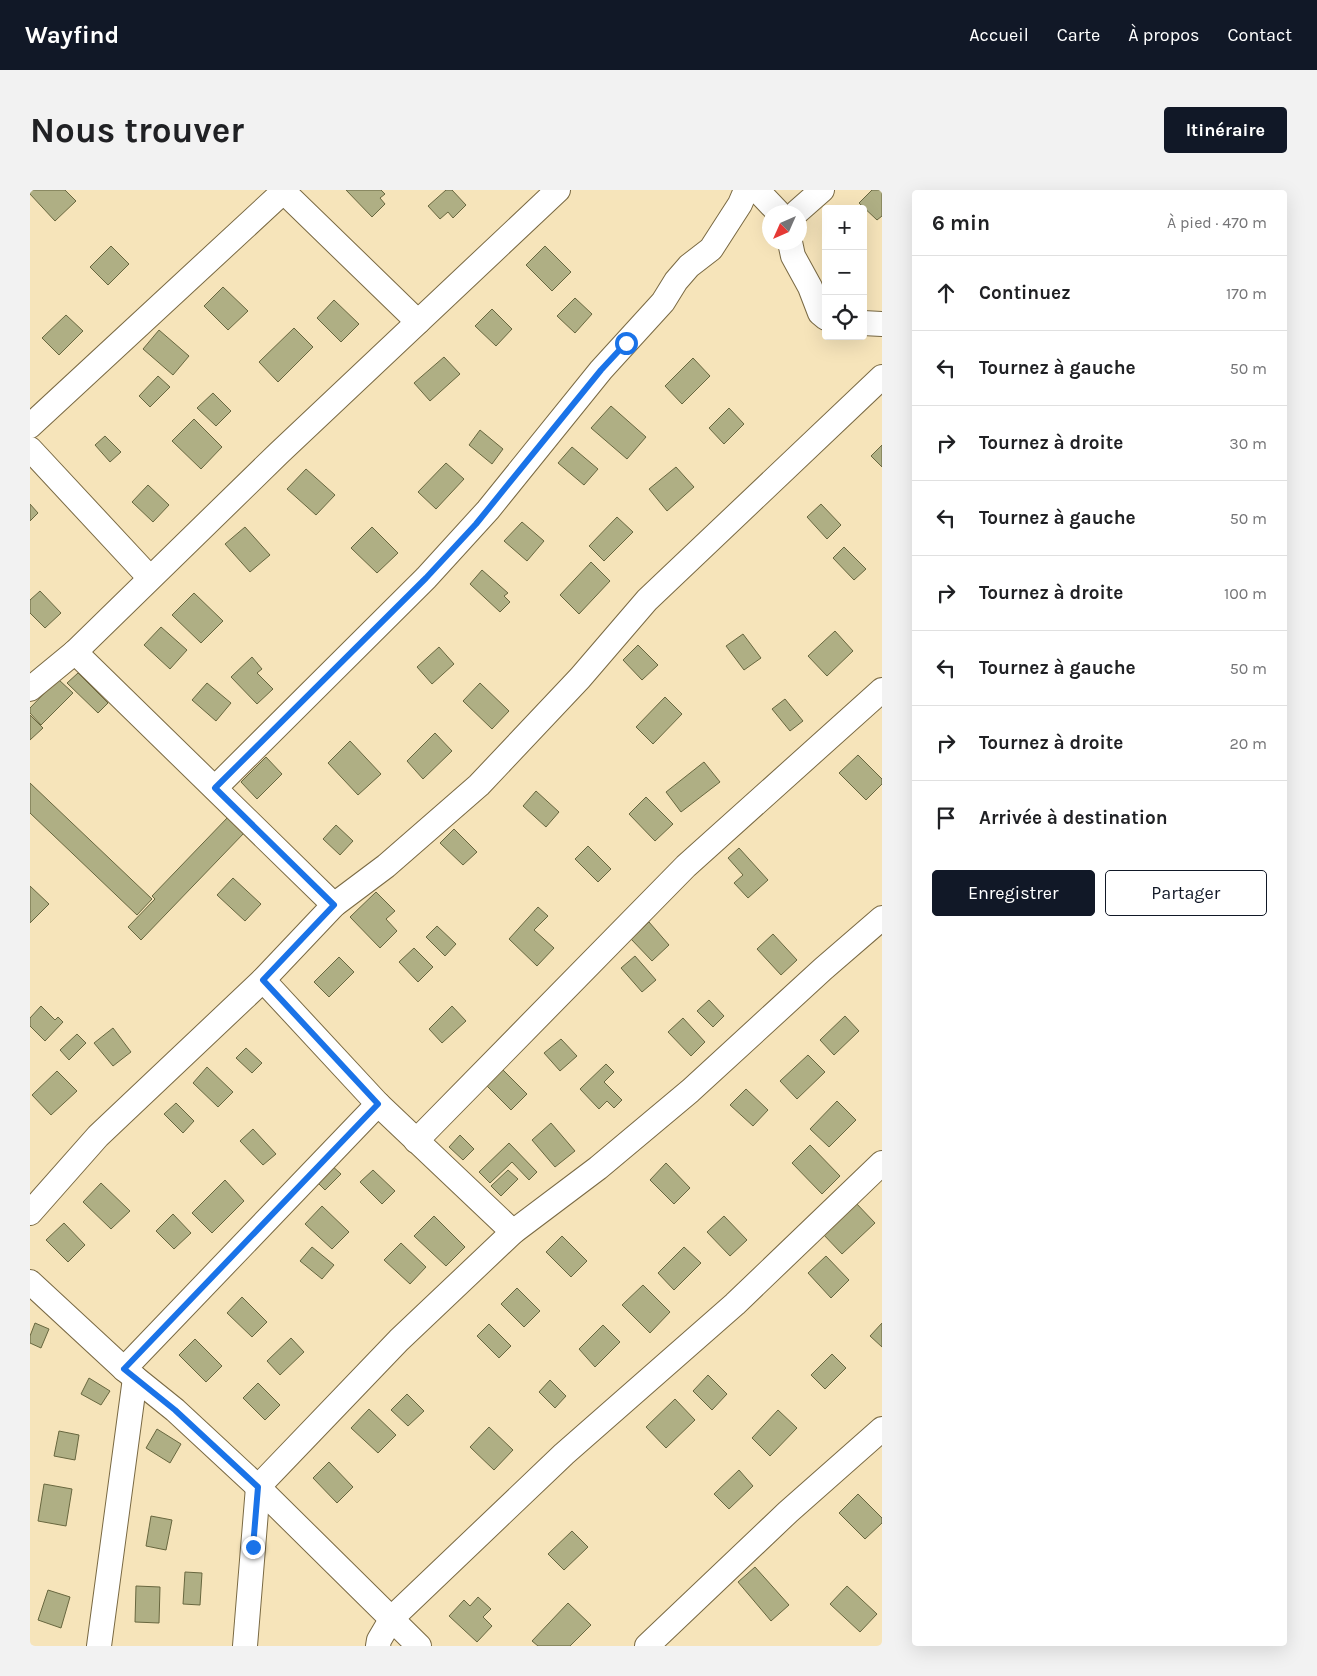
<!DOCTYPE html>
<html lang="fr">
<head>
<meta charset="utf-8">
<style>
  :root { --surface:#fff; --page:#f2f2f2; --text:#202124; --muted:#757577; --line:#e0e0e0; --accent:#111827 }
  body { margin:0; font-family:Karla,sans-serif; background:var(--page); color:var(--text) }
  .controls { position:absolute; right:15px; top:15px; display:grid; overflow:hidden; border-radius:5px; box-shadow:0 5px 20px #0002 }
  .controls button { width:45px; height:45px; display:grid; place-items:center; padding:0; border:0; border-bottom:1px solid var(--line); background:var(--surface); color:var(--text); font:25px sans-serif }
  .compass { position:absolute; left:732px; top:15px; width:45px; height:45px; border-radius:50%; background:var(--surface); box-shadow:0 5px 20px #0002; rotate:225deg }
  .stop { position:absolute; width:15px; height:15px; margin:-11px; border:4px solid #1a73e8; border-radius:50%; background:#fff }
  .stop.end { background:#1a73e8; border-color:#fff; box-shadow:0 1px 5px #0008 }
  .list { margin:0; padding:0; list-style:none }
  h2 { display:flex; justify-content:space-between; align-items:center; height:65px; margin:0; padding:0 20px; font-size:21px }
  h2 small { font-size:16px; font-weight:400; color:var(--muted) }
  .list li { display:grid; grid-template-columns:32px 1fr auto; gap:15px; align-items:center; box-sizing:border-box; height:75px; padding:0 20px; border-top:1px solid var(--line) }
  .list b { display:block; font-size:19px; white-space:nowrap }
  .list em { font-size:16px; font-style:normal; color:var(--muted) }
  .actions { display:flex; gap:10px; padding:15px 20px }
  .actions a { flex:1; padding:11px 0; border:1px solid var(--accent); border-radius:5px; text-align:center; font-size:18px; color:var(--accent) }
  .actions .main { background:var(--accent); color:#fff }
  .icon { flex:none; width:28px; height:28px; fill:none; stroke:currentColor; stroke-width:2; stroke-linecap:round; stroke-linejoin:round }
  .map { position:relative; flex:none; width:852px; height:1456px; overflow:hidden; border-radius:5px }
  header { display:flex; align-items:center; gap:30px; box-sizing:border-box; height:70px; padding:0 25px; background:var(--accent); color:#fff }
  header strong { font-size:24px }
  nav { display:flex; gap:28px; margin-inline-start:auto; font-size:18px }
  .intro { display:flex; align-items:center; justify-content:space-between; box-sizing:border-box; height:120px; padding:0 30px }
  h1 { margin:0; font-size:35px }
  .button { padding:12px 22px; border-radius:5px; background:var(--accent); color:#fff; font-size:18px; font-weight:700 }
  main { display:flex; gap:30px; padding:0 30px }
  aside { flex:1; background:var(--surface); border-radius:5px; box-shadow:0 5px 20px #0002 }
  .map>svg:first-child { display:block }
</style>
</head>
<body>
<header>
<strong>Wayfind</strong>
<nav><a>Accueil</a><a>Carte</a><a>À propos</a><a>Contact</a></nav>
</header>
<div class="intro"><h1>Nous trouver</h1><a class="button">Itinéraire</a></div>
<main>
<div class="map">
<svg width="852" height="1456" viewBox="0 0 852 1456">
  <rect width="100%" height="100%" fill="#f6e4ba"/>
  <g fill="#afaf84" stroke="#68673f">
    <path d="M0 0H35L46 11 25 31 0 4Z"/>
    <path d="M316 0H351L355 4 350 8 355 14 342 27Z"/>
    <path d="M416 0H422L436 15 423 28 418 22 410 29 398 16Z"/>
    <path d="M842 0H852V26L847 30 829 13Z"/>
    <path d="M81 56 99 74 78 95 60 77Z"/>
    <path d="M515 56 541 82 522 101 496 75Z"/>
    <path d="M193 97 218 121 198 140 174 116Z"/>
    <path d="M545 108 562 124 545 143 527 126Z"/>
    <path d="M304 110 329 134 311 152 287 128Z"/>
    <path d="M462 119 482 139 466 156 445 136Z"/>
    <path d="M36 125 53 141 29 165 12 148Z"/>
    <path d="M264 138 283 157 248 192 229 172Z"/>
    <path d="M129 140 159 166 143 185 113 159Z"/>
    <path d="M414 167 430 184 400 211 384 193Z"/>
    <path d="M663 168 680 186 652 214 635 196Z"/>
    <path d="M128 186 140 197 120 217 109 206Z"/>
    <path d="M183 203 201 221 186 236 167 218Z"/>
    <path d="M581 216 616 247 597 269 561 238Z"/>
    <path d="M699 218 714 234 694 254 679 238Z"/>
    <path d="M164 229 192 257 171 279 142 251Z"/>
    <path d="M450 240 473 259 462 274 439 255Z"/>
    <path d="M75 246 91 262 80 272 65 255Z"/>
    <path d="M852 255V277L841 266Z"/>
    <path d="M542 257 568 279 554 295 528 273Z"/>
    <path d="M416 273 434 289 406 319 388 302Z"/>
    <path d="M646 277 664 297 637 321 619 299Z"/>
    <path d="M276 279 305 305 286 325 257 299Z"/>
    <path d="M118 295 139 315 123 332 102 312Z"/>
    <path d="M0 314 8 323 0 331Z"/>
    <path d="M791 314 811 335 797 349 777 327Z"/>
    <path d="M587 327 603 342 574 371 559 356Z"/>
    <path d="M492 332 514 351 497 371 474 351Z"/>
    <path d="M215 337 240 365 220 382 195 354Z"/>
    <path d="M342 337 368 363 347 383 321 358Z"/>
    <path d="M814 357 836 379 824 390 803 368Z"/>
    <path d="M561 372 580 391 549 424 530 405Z"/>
    <path d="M452 380 478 403 474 406 480 412 470 422 440 394Z"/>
    <path d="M10 401 31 423 15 438 0 423V410Z"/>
    <path d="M164 403 193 431 171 453 142 425Z"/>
    <path d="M131 437 157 460 140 479 114 455Z"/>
    <path d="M805 441 823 461 797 486 778 466Z"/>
    <path d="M713 444 731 468 714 480 696 456Z"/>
    <path d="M608 455 628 475 612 490 593 470Z"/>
    <path d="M409 457 424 474 402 494 387 477Z"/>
    <path d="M222 467 232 479 227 483 243 499 227 514 201 487Z"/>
    <path d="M48 483 78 513 68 523 37 493Z"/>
    <path d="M28 489 43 503 11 535 0 523V518Z"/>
    <path d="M177 493 201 513 186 531 162 510Z"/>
    <path d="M450 493 479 521 462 539 433 511Z"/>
    <path d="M635 507 652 524 623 554 606 537Z"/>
    <path d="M755 509 773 531 760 541 742 519Z"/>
    <path d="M0 525 13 538 0 550Z"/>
    <path d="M405 543 422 561 393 589 377 571Z"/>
    <path d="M320 551 351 584 328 605 298 573Z"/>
    <path d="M828 565 852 589V594L836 610 809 583Z"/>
    <path d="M236 567 252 584 227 609 211 592Z"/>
    <path d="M674 572 690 592 651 622 636 602Z"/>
    <path d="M0 593 122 709 107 725 0 623Z"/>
    <path d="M506 601 529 622 516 637 493 616Z"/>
    <path d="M616 607 643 634 625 651 599 624Z"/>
    <path d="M199 626 215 642 111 750 98 737 125 709 122 706Z"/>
    <path d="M306 635 323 651 310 665 293 649Z"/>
    <path d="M424 639 447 662 433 675 410 653Z"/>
    <path d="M558 656 581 679 568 692 545 669Z"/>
    <path d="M709 658 738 690 718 708 704 693 713 685 698 668Z"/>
    <path d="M203 688 231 714 215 731 187 705Z"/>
    <path d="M0 696 19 714 0 733Z"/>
    <path d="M346 702 365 721 356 729 367 741 350 758 320 727Z"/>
    <path d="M508 717 518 726 504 740 524 758 507 776 479 749Z"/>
    <path d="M619 732 639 755 622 771 601 749Z"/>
    <path d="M407 736 426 754 415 766 396 747Z"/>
    <path d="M743 744 767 770 751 785 727 759Z"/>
    <path d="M384 758 403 777 388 792 369 772Z"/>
    <path d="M605 766 626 790 612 802 591 778Z"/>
    <path d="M309 767 324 782 299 807 284 792Z"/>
    <path d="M679 810 694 826 683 837 667 821Z"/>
    <path d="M11 816 25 830 28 827 33 832 15 851 0 836V828Z"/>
    <path d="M422 816 436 831 412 853 399 839Z"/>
    <path d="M815 826 829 841 804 865 790 850Z"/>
    <path d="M653 828 675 852 661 866 638 842Z"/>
    <path d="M83 838 101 862 83 876 64 853Z"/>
    <path d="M47 844 56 853 39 870 30 860Z"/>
    <path d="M531 849 547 866 530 881 514 863Z"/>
    <path d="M216 858 232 873 222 883 206 868Z"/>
    <path d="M778 865 795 882 767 909 750 891Z"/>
    <path d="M576 874 584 882 574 892 592 910 584 918 577 911 569 919 550 899Z"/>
    <path d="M177 877 203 902 188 917 163 893Z"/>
    <path d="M471 878 497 904 481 920 455 894Z"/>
    <path d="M27 881 47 901 21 925 2 905Z"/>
    <path d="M716 899 738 920 723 936 700 915Z"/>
    <path d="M807 911 826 930 799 957 780 939Z"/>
    <path d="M146 913 164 931 153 943 134 924Z"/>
    <path d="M521 933 545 961 525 977 502 950Z"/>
    <path d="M223 939 246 964 233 975 210 951Z"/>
    <path d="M430 945 444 959 433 970 419 957Z"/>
    <path d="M479 953 507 982 499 990 482 972 460 993 449 982Z"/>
    <path d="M780 955 810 986 792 1004 762 973Z"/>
    <path d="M636 973 660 998 644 1014 620 990Z"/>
    <path d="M300 974 311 984 295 1000 285 990Z"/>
    <path d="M343 980 365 1001 352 1014 330 992Z"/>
    <path d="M478 980 488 989 471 1006 461 996Z"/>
    <path d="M195 990 214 1011 182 1043 162 1023Z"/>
    <path d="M71 993 100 1021 81 1039 53 1012Z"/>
    <path d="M825 1012 845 1033 812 1064 792 1043Z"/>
    <path d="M292 1016 319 1042 302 1059 275 1034Z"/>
    <path d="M143 1024 161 1043 144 1059 126 1041Z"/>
    <path d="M404 1026 435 1057 416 1076 384 1046Z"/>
    <path d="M694 1026 717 1050 700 1066 677 1042Z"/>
    <path d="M34 1033 55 1055 38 1072 16 1050Z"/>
    <path d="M532 1046 557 1071 541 1087 516 1062Z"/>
    <path d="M371 1053 396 1077 380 1094 354 1070Z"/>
    <path d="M282 1057 304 1075 292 1089 270 1071Z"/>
    <path d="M654 1057 671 1073 644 1100 628 1083Z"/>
    <path d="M796 1066 819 1090 801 1108 778 1083Z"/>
    <path d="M613 1095 640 1122 620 1143 592 1115Z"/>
    <path d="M487 1098 510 1121 494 1137 471 1114Z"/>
    <path d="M212 1107 237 1132 222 1147 197 1123Z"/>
    <path d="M5 1133 19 1139 11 1158 0 1153V1146Z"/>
    <path d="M852 1133V1157L840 1146Z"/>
    <path d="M459 1134 481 1156 469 1168 447 1146Z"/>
    <path d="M573 1135 590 1152 565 1177 549 1159Z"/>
    <path d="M261 1148 274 1162 250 1185 237 1171Z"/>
    <path d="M165 1149 192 1176 176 1192 149 1165Z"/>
    <path d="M802 1164 816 1178 795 1199 781 1185Z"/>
    <path d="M678 1185 697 1204 682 1220 663 1201Z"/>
    <path d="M59 1188 80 1201 71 1215 51 1204Z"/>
    <path d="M520 1190 536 1206 525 1218 509 1202Z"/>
    <path d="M228 1193 250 1215 235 1230 213 1208Z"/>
    <path d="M377 1204 394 1221 378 1236 361 1220Z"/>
    <path d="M645 1209 665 1230 636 1258 616 1237Z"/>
    <path d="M339 1219 366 1245 348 1263 321 1238Z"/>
    <path d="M748 1220 767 1238 740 1266 722 1248Z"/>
    <path d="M459 1237 483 1260 464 1280 440 1257Z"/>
    <path d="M127 1239 151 1254 140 1273 116 1258Z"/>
    <path d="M29 1241 49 1245 45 1270 24 1266Z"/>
    <path d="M299 1272 323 1297 307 1313 283 1288Z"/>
    <path d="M709 1280 723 1296 699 1319 684 1304Z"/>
    <path d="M14 1294 42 1299 36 1336 8 1331Z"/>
    <path d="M828 1304 852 1328V1333L835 1349 809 1323Z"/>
    <path d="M121 1326 142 1330 136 1360 116 1356Z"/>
    <path d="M542 1341 558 1357 534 1380 518 1364Z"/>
    <path d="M725 1377 759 1415 741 1431 708 1392Z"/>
    <path d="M155 1382 172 1383 170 1415 153 1414Z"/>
    <path d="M106 1396 130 1397 129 1433 105 1432Z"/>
    <path d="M817 1396 847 1424 830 1442 800 1414Z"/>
    <path d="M18 1400 40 1407 31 1438 8 1430Z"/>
    <path d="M448 1407 461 1419 453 1427 462 1436 447 1452 419 1426 434 1410 440 1416Z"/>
    <path d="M538 1413 561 1435 540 1456H508L502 1451Z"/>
  </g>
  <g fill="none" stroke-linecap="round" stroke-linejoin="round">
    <g stroke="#796943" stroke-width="26">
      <g id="street">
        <path d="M252 0 388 132"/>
        <path d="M727 0 748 22"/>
        <path d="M767 22 792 0"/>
        <path d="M760 52 763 66 780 97 790 123 796 128"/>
        <path d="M833 133 852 134"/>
        <path d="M0 236 255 0"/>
        <path d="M0 259 120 388"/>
        <path d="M45 462 304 715"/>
        <path d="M0 499 45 462 249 263 528 0"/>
        <path d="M185 598 396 388 458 320 571 180 633 112 646 91 659 76 681 59 710 14 716 0"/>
        <path d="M233 790 348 914 483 1042"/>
        <path d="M386 951 656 676 852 500"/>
        <path d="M0 1023 68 946 233 790 304 715 356 676 449 595 550 488 617 410 852 187"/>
        <path d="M0 1092 94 1179 145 1220 228 1297 389 1456"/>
        <path d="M94 1179 348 914"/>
        <path d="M69 1456 105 1188"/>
        <path d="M215 1456 228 1297 369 1150 483 1042 568 978 660 901 793 779 852 728"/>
        <path d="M348 1456 349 1450 362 1428 534 1264 705 1114 852 973"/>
        <path d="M617 1456 758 1322 852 1239"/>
      </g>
    </g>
    <use href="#street" stroke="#fff" stroke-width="24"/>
  </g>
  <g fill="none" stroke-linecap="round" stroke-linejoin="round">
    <path stroke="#1a73e8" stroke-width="6" d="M223 1357 228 1297 145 1220 94 1179 348 914 233 790 304 715 185 598 396 388 446 334 571 180 596 153"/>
  </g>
</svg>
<div class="controls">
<button>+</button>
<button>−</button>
<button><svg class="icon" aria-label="locate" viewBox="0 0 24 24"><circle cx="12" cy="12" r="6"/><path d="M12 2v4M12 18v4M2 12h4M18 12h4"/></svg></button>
</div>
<svg class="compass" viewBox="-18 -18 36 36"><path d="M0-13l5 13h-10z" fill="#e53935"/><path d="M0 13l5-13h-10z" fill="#757577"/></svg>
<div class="stop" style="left:596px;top:153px"></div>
<div class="stop end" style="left:223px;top:1357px"></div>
</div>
<aside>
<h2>6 min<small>À pied · 470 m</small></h2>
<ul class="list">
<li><svg class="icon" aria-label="ahead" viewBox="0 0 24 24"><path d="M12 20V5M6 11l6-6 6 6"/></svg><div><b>Continuez</b></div><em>170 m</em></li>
<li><svg class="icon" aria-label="left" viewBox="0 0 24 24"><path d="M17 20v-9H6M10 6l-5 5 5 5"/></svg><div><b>Tournez à gauche</b></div><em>50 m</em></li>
<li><svg class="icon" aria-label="right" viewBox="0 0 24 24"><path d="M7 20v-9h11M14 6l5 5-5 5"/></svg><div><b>Tournez à droite</b></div><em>30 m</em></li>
<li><svg class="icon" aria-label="left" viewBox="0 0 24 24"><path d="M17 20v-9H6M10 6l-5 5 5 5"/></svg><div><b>Tournez à gauche</b></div><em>50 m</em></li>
<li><svg class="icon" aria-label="right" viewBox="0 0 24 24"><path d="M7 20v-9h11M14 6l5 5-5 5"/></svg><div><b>Tournez à droite</b></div><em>100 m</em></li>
<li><svg class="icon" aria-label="left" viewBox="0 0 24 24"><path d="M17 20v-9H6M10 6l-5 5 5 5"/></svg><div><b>Tournez à gauche</b></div><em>50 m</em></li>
<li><svg class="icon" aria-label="right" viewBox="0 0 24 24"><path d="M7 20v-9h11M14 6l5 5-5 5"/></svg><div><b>Tournez à droite</b></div><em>20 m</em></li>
<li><svg class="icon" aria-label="arrive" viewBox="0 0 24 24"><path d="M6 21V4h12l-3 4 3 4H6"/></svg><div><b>Arrivée à destination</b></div></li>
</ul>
<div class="actions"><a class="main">Enregistrer</a><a>Partager</a></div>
</aside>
</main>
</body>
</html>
